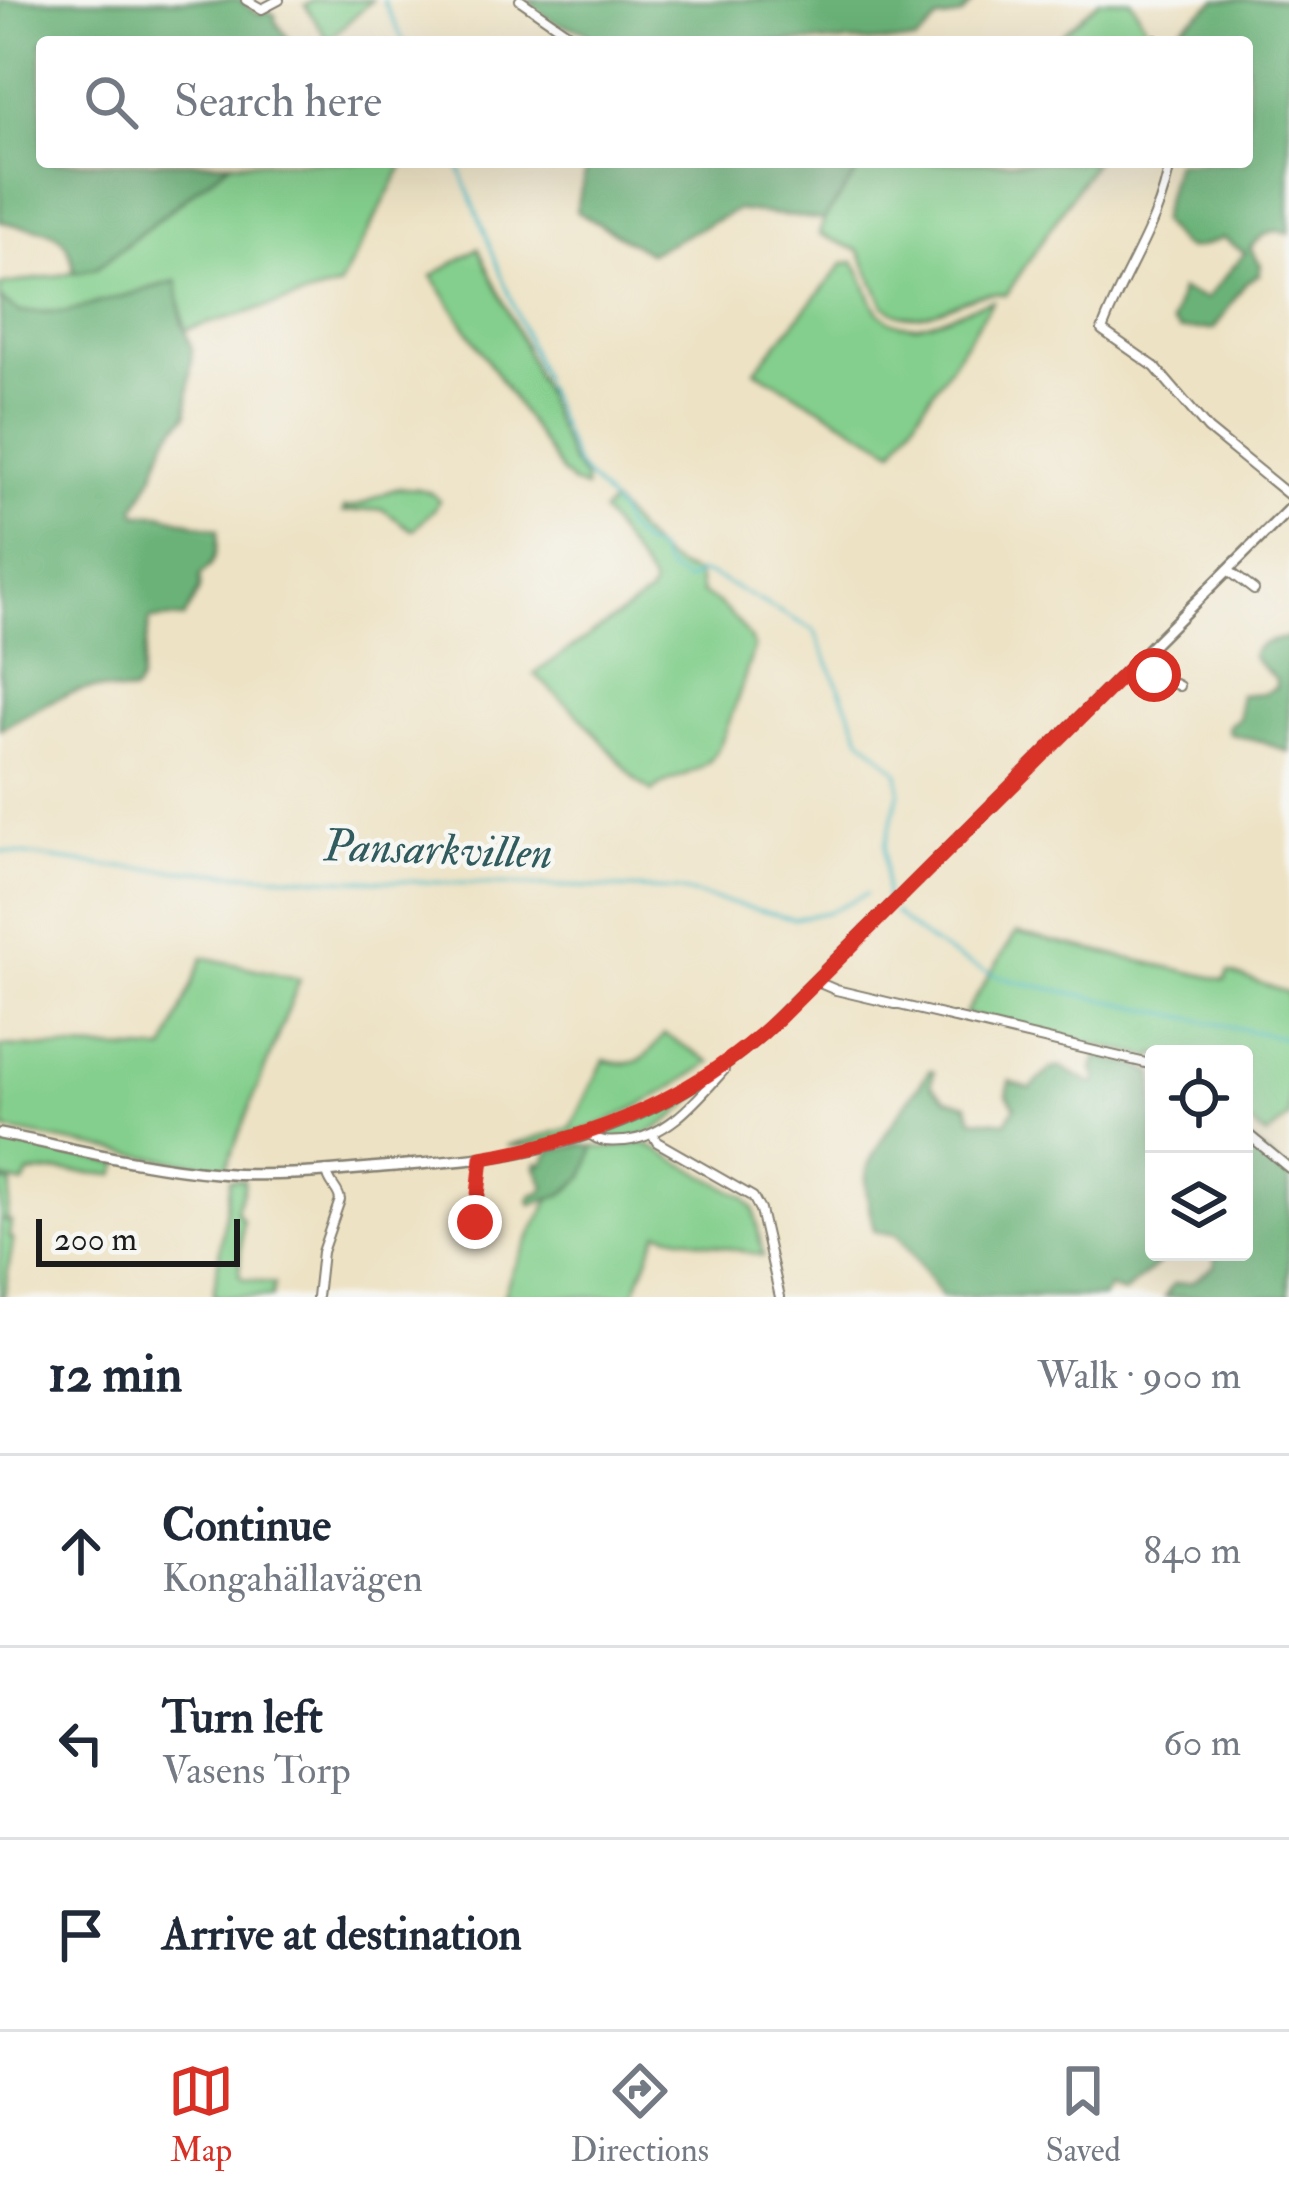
<!DOCTYPE html>
<html lang="en">
<head>
<meta charset="utf-8">
<style>
  :root { --surface:#fff; --page:#f6f6f7; --text:#1f2937; --muted:#747a83; --line:#e0e1e3; --accent:#d93025 }
  body { margin:0; font-family:"IM FELL Double Pica",serif; background:var(--page); color:var(--text) }
  .controls { position:absolute; right:36px; bottom:36px; display:grid; overflow:hidden; border-radius:12px; box-shadow:0 12px 48px #0002 }
  .controls button { width:108px; height:108px; display:grid; place-items:center; padding:0; border:0; border-bottom:3px solid var(--line); background:var(--surface); color:var(--text); font:60px sans-serif }
  .scale { position:absolute; left:36px; bottom:30px; width:204px; box-sizing:border-box; padding-left:12px; border:6px solid #1c1c1c; border-top:0; font-size:33px; line-height:42px; white-space:nowrap; color:#1c1c1c; -webkit-text-stroke:9px #f6f6f2; paint-order:stroke }
  .stop { position:absolute; width:36px; height:36px; margin:-27px; border:9px solid #d93025; border-radius:50%; background:#fff }
  .stop.end { background:#d93025; border-color:#fff; box-shadow:0 3px 12px #0008 }
  .list { margin:0; padding:0; list-style:none }
  h2 { display:flex; justify-content:space-between; align-items:center; height:156px; margin:0; padding:0 48px; font-size:51px }
  h2 small { font-size:39px; font-weight:400; color:var(--muted) }
  .list li { display:grid; grid-template-columns:78px 1fr auto; gap:36px; align-items:center; box-sizing:border-box; height:192px; padding:0 48px; border-top:3px solid var(--line) }
  .list b { display:block; font-size:45px; white-space:nowrap }
  .list p { margin:0; font-size:39px; white-space:nowrap; color:var(--muted) }
  .list em { font-size:39px; font-style:normal; color:var(--muted) }
  .icon { flex:none; width:66px; height:66px; fill:none; stroke:currentColor; stroke-width:2; stroke-linecap:round; stroke-linejoin:round }
  .map { position:relative; flex:none; width:1289px; height:1297px; overflow:hidden }
  .search { position:absolute; background:var(--surface); box-shadow:0 12px 48px #0002; left:36px; right:36px; top:36px; height:132px; display:flex; align-items:center; gap:30px; box-sizing:border-box; padding:0 42px; border-radius:12px; color:var(--muted); font-size:45px }
  .sheet { height:732px; background:var(--surface) }
  nav { display:flex; justify-content:space-around; align-items:center; box-sizing:border-box; height:168px; border-top:3px solid var(--line); background:var(--surface); font-size:33px; color:var(--muted) }
  nav a { display:grid; justify-items:center; gap:6px }
  nav .on { color:var(--accent) }
  .map>svg:first-child { display:block }
</style>
</head>
<body>
<div class="map">
<svg width="1289" height="1297" viewBox="0 0 1289 1297">
  <rect width="100%" height="100%" fill="#f6f6f2"/>
  <filter id="ink" filterUnits="userSpaceOnUse"><feTurbulence type="fractalNoise" baseFrequency=".00833" numOctaves="2"/><feDisplacementMap in="SourceGraphic" scale="24" xChannelSelector="R" yChannelSelector="G"/><feConvolveMatrix kernelMatrix="1 2 1 2 8 2 1 2 1" color-interpolation-filters="sRGB"/></filter>
  <filter id="wash" filterUnits="userSpaceOnUse"><feTurbulence type="fractalNoise" baseFrequency=".004" numOctaves="4" result="noise"/><feDisplacementMap in="SourceGraphic" scale="48" xChannelSelector="R" yChannelSelector="G"/><feGaussianBlur stdDeviation="2.7" result="paint"/><feColorMatrix in="noise" values="0 0 0 0 0 0 0 0 0 0 0 0 0 0 0 0 0 1.4 0 .05"/><feComposite in="paint" operator="in"/></filter>
  <g filter="url(#wash)">
    <rect width="100%" height="100%" fill="#ede2c4"/>
    <g fill="#84cf8d" stroke="#507654" stroke-width="3">
      <path d="M315 0H372L328 40 305 5Z"/>
      <path d="M1100 0H1131L1150 33 1131 42H1053Z"/>
      <path d="M231 162H405L339 287 185 330 176 281 66 312H20L0 299V285L96 269Z"/>
      <path d="M864 162H1094L1006 295C963 284 924 339 884 305L859 251 819 234 824 220Z"/>
      <path d="M478 248 522 341 572 463 585 479V488L573 484 562 473 432 276Z"/>
      <path d="M854 262C866 277 869 303 881 314 913 344 960 306 993 301L894 450 755 370 844 263Z"/>
      <path d="M399 488C413 488 430 488 439 500L436 507 415 529 412 530 382 509 343 512 344 508C367 507 377 493 399 488Z"/>
      <path d="M612 503C640 530 655 563 697 574L702 593C721 603 746 627 754 647 748 667 724 745 712 758 697 775 669 776 652 792L637 781 580 716 534 674 649 595 653 586 651 581 602 512Z"/>
      <path d="M1016 933 1225 980 1229 972 1289 993V1117L1267 1136 1244 1118V1054H1154V1058L965 1014Z"/>
      <path d="M203 957 300 979 226 1168 149 1157 5 1130 0 1046 165 1051Z"/>
      <path d="M664 1034 711 1062C658 1099 572 1148 506 1146L571 1128 604 1060C636 1069 646 1060 664 1034Z"/>
      <path d="M711 1078H715C692 1102 664 1132 630 1138 621 1140 610 1139 601 1139L598 1135 654 1112Z"/>
      <path d="M0 1141 120 1164 115 1175 62 1171 29 1174 24 1184 0 1178Z"/>
      <path d="M644 1143 744 1197 754 1209 763 1256 658 1232 633 1297H503L512 1271 550 1199C580 1189 585 1174 594 1147L608 1148Z"/>
      <path d="M230 1179 244 1180C246 1193 237 1199 236 1211L243 1220 239 1275 243 1279 274 1284 272 1297H213Z"/>
      <path d="M0 1181 12 1184 7 1219 4 1221 11 1222 9 1237 13 1240 4 1297H0Z"/>
    </g>
    <g fill="#6bb278" stroke="#44674a" stroke-width="3">
      <path d="M0 0H239L259 14 270 12 275 15V21L291 42H42V162H231L95 269 74 273C68 220 40 234 0 221Z"/>
      <path d="M528 0H975L961 16 938 20 916 42H596C580 22 570 31 551 20 543 16 535 6 528 0Z"/>
      <path d="M1217 0H1289V233C1270 227 1263 235 1250 248L1261 265 1259 275 1246 282 1214 329 1180 330 1172 323 1180 290 1206 299 1245 253 1223 238C1183 254 1187 254 1160 221L1175 162H1247V42H1166L1164 39Z"/>
      <path d="M583 162H864L824 220 737 210 649 253 576 211 585 173Z"/>
      <path d="M177 281 182 323 192 349 187 415 167 437 154 474 135 508 137 514H160L218 530C217 550 217 563 200 575V589L184 618 150 619 140 682 135 691C118 697 106 686 88 689 57 694 28 714 0 729V299L20 312H66Z"/>
      <path d="M1289 637V752C1279 749 1273 746 1264 742 1252 738 1240 738 1229 733L1228 726 1239 718 1240 695 1265 693 1276 687V680L1252 657C1255 641 1276 641 1289 637Z"/>
      <path d="M1097 1056 1137 1066 1154 1074V1252H1159L1160 1262 1124 1293 1109 1288 1104 1297H942L897 1235 874 1231C871 1213 863 1189 867 1171 872 1148 915 1091 930 1070L934 1072 931 1085 947 1099 967 1104 973 1119 1006 1122 1015 1107 1007 1095 1010 1081 1030 1089 1051 1069 1061 1067 1092 1084 1097 1081 1093 1069Z"/>
      <path d="M1244 1137 1289 1173V1297H1165L1173 1284 1192 1282 1214 1266 1216 1252H1244Z"/>
      <path d="M581 1145 594 1147 584 1177 560 1196 531 1205 529 1200 532 1195 542 1192 545 1187 536 1167 537 1163 543 1164 550 1151Z"/>
    </g>
    <g fill="none" stroke-linecap="round" stroke-linejoin="round">
      <g stroke="#4dbbc4" stroke-width="3">
        <path d="M383 0 404 42"/>
        <path d="M457 162 576 464 619 512 625 528 643 545 656 550 667 569 687 581 700 573 713 576 814 630 861 737 898 772 900 791 885 846 886 902"/>
        <path d="M0 851 114 867 333 879 678 890 793 919 828 912 866 894"/>
        <path d="M894 912C926 943 967 966 1010 980L1289 1039"/>
      </g>
    </g>
  </g>
  <g filter="url(#ink)">
    <g fill="none" stroke-linecap="round" stroke-linejoin="round">
      <g stroke="#847f70" stroke-width="12">
        <g id="minor">
          <path d="M246 0 262 9 279 0"/>
          <path d="M520 0 572 36"/>
          <path d="M1156 39 1158 42"/>
          <path d="M1170 162C1161 223 1123 273 1102 330L1155 367 1208 429 1289 495"/>
          <path d="M1228 570 1254 590"/>
          <path d="M1134 664 1179 686"/>
          <path d="M815 981 836 990 1154 1065"/>
          <path d="M1244 1131 1289 1168"/>
          <path d="M589 1133C599 1143 611 1142 625 1141 668 1136 696 1101 724 1070L723 1066"/>
          <path d="M653 1135 657 1142 753 1197 760 1210 780 1297"/>
          <path d="M476 1227 475 1222 482 1158"/>
          <path d="M317 1297 322 1252 340 1200C339 1189 328 1184 327 1171"/>
        </g>
      </g>
      <g stroke="#847f70" stroke-width="14">
        <path id="tertiary" d="M0 1134C72 1148 144 1167 217 1173 272 1178 327 1172 382 1167 427 1163 474 1161 519 1152 612 1134 700 1092 770 1026L1289 509"/>
      </g>
      <use href="#minor" stroke="#fff" stroke-width="8"/>
      <use href="#tertiary" stroke="#fff" stroke-width="9"/>
    </g>
  </g>
  <g fill="none" stroke-linecap="round" stroke-linejoin="round" filter="url(#ink)">
    <path stroke="#d93025" stroke-width="15" d="M475 1222 482 1158C595 1139 696 1098 780 1017L1134 664 1154 675"/>
  </g>
  <g text-anchor="middle" dominant-baseline="central" stroke-width="9" stroke-linejoin="round" paint-order="stroke">
    <g font-size="45" font-style="italic" fill="#305c5f" stroke="#f6f6f2">
      <text transform="translate(438 850) rotate(2)">Pansarkvillen</text>
    </g>
  </g>
</svg>
<div class="controls">
<button><svg class="icon" aria-label="locate" viewBox="0 0 24 24"><circle cx="12" cy="12" r="6"/><path d="M12 2v4M12 18v4M2 12h4M18 12h4"/></svg></button>
<button><svg class="icon" aria-label="layers" viewBox="0 0 24 24"><path d="M12 4l9 5-9 5-9-5zM3 14l9 5 9-5"/></svg></button>
</div>
<div class="scale">200 m</div>
<div class="stop" style="left:1154px;top:675px"></div>
<div class="stop end" style="left:475px;top:1222px"></div>
<div class="search"><svg class="icon" aria-label="search" viewBox="0 0 24 24"><circle cx="10" cy="10" r="6"/><path d="M15 15l6 6"/></svg>Search here</div>
</div>
<section class="sheet">
<h2>12 min<small>Walk · 900 m</small></h2>
<ul class="list">
<li><svg class="icon" aria-label="ahead" viewBox="0 0 24 24"><path d="M12 20V5M6 11l6-6 6 6"/></svg><div><b>Continue</b><p>Kongahällavägen</p></div><em>840 m</em></li>
<li><svg class="icon" aria-label="left" viewBox="0 0 24 24"><path d="M17 20v-9H6M10 6l-5 5 5 5"/></svg><div><b>Turn left</b><p>Vasens Torp</p></div><em>60 m</em></li>
<li><svg class="icon" aria-label="arrive" viewBox="0 0 24 24"><path d="M6 21V4h12l-3 4 3 4H6"/></svg><div><b>Arrive at destination</b></div></li>
</ul>
</section>
<nav>
<a class="on"><svg class="icon" aria-label="map" viewBox="0 0 24 24"><path d="M3 6l6-2 6 2 6-2v14l-6 2-6-2-6 2zM9 4v14M15 6v14"/></svg>Map</a>
<a><svg class="icon" aria-label="directions" viewBox="0 0 24 24"><path d="M12 3l9 9-9 9-9-9zM9 14v-3h6M13 9l2 2-2 2"/></svg>Directions</a>
<a><svg class="icon" aria-label="saved" viewBox="0 0 24 24"><path d="M7 4h10v16l-5-4-5 4z"/></svg>Saved</a>
</nav>
</body>
</html>
